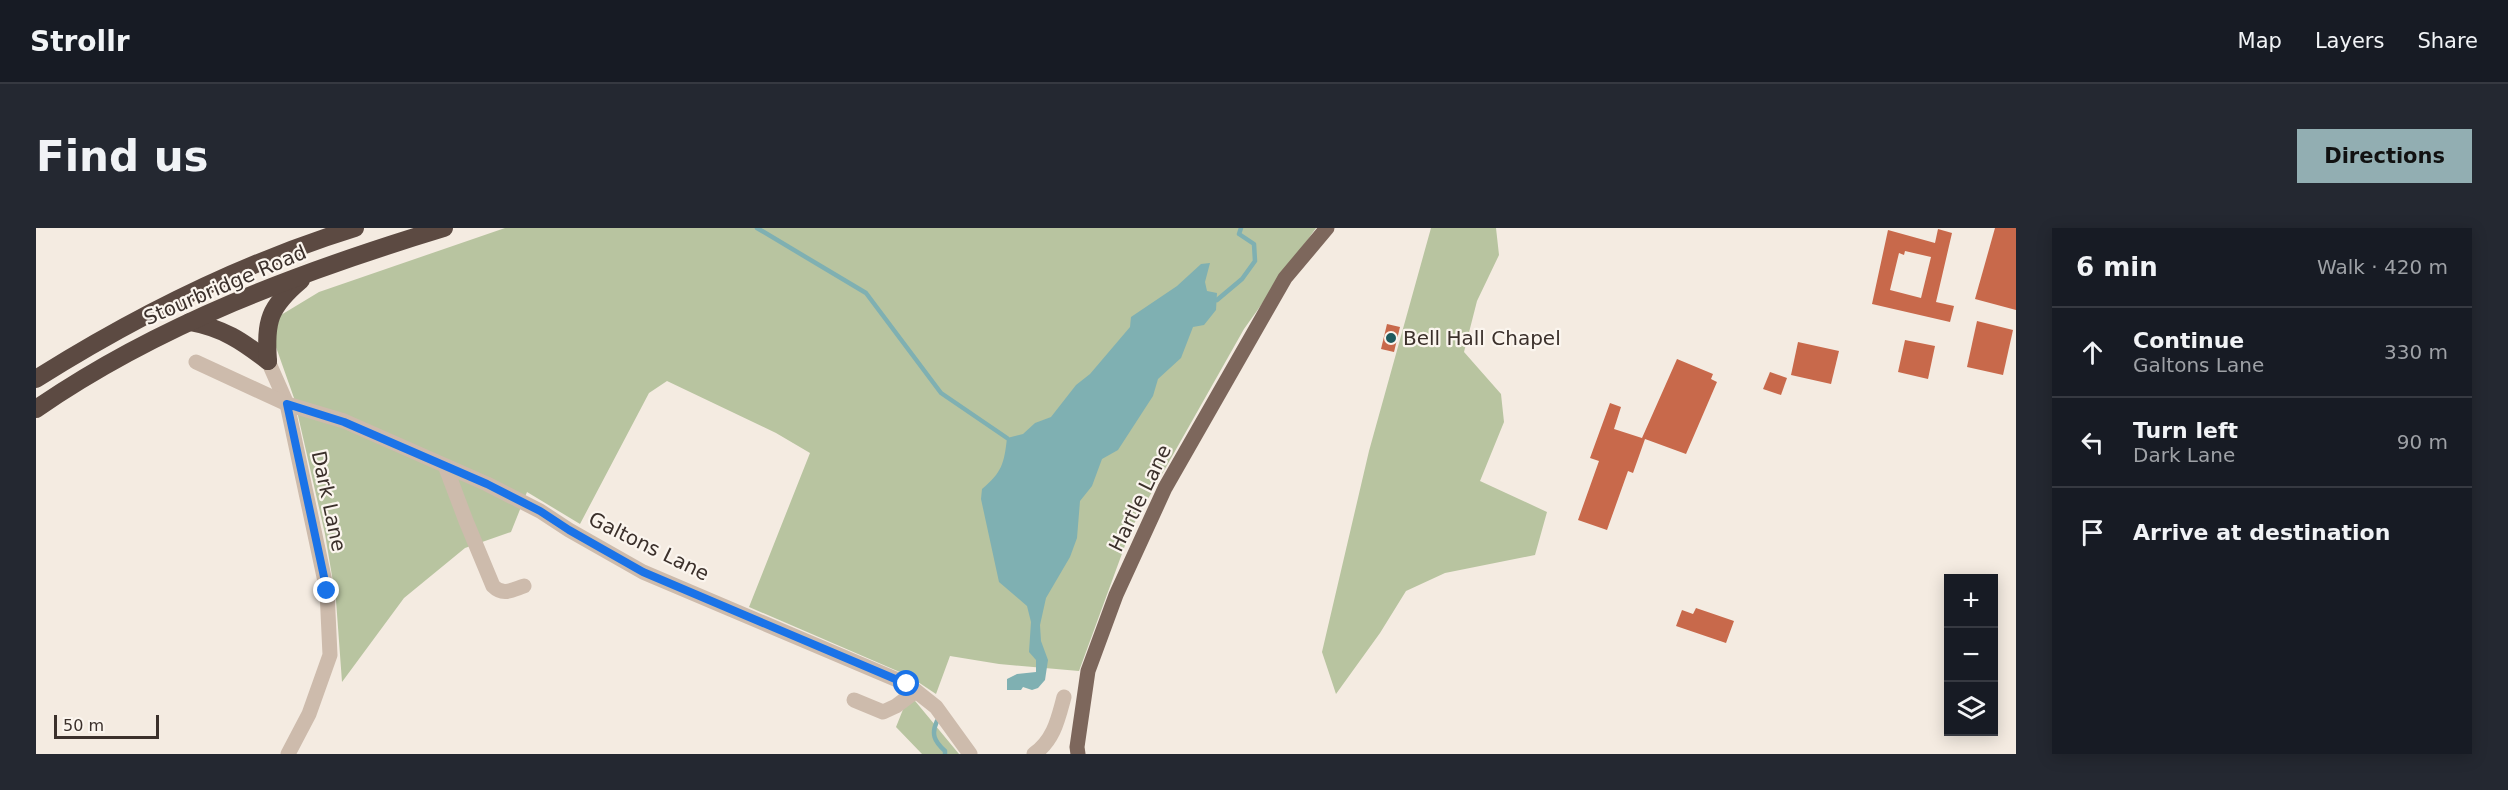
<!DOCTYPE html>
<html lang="en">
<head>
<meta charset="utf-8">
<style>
  :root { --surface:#171b24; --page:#242831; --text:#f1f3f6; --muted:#9ea1a6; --line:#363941; --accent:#92aeb2 }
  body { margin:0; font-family:"DejaVu Sans",sans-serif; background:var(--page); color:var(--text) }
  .controls { position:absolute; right:18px; bottom:18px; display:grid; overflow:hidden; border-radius:0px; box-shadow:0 3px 15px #0003 }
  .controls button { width:54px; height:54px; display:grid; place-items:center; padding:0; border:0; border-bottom:2px solid var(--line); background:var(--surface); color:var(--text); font:30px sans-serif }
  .scale { position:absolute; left:18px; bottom:15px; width:105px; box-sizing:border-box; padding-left:6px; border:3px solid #3b302b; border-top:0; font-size:16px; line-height:21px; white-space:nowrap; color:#3b302b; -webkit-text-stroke:4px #fbf5ee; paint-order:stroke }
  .stop { position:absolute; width:18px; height:18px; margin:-14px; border:4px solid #1a73e8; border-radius:50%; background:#fff }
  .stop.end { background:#1a73e8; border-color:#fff; box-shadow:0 2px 6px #0008 }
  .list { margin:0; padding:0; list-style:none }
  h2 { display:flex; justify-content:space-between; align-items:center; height:78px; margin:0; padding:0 24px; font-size:26px }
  h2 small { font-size:20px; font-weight:400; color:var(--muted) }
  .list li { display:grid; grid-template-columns:39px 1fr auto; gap:18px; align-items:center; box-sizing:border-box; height:90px; padding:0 24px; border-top:2px solid var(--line) }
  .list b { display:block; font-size:22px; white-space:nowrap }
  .list p { margin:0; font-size:20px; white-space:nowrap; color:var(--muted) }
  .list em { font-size:20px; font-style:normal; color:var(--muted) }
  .icon { flex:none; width:33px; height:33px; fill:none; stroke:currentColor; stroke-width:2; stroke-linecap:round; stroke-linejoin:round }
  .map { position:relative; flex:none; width:1980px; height:526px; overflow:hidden; border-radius:0px }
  header { display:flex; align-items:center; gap:36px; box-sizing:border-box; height:84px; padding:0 30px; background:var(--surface); border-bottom:2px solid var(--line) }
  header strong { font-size:28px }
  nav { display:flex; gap:33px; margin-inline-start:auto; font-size:21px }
  .intro { display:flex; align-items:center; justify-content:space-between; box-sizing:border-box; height:144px; padding:0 36px }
  h1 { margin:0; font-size:42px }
  .button { padding:15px 27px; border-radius:0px; background:var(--accent); color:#111; font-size:21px; font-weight:700 }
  main { display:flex; gap:36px; padding:0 36px }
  aside { flex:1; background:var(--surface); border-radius:0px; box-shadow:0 3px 15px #0003 }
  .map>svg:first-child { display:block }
</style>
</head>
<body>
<header>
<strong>Strollr</strong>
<nav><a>Map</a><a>Layers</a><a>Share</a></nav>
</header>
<div class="intro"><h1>Find us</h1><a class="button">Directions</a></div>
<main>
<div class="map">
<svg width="1980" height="526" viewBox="0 0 1980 526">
  <rect width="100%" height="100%" fill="#f4ebe1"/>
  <g fill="#b8c4a0">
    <path d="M469 0H1280L1208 101 1095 301 1043 443 963 436 914 428 900 466 873 448 713 379 774 225 740 205 631 153 613 165 544 296 491 264 475 304 429 320 368 370 306 454 300 372 289 306 258 170 235 105 245 87 283 64Z"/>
    <path d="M1395 0H1460L1463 27 1441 73 1428 124 1465 166 1468 194 1444 253 1511 284 1499 327 1409 345 1370 363 1344 405 1300 466 1286 424 1333 223Z"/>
    <path d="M870 462 923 526H886L860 499 868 479Z"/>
  </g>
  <path fill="#7fb0b2" d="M1174 35 1169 54 1171 63 1181 65 1180 82 1168 97 1157 99 1145 130 1122 151 1117 168 1082 222 1066 231 1056 258 1044 273 1041 310 1034 329 1010 370 1004 397 1005 413 1012 432 1009 452 1002 460 996 462 987 459 985 462H971V451L981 446 1000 444V432L993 424 995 394 991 378 963 354 945 271 946 261C966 244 968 236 971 210L987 206 999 195 1015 189 1040 157 1054 146 1094 99 1095 89 1141 58 1165 36Z"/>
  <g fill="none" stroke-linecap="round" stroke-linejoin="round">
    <g stroke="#7fb0b2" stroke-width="4.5">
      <path d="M721 0 830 65 905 165 971 210"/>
      <path d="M1181 72 1206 51 1219 33 1218 16 1203 6 1205 0"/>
      <path d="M901 493C895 506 898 513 909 523V526"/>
    </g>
  </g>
  <g fill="#c8694b" fill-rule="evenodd">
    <path d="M1959 0H1980V82L1939 71Z"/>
    <path d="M1902 1 1916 5 1900 74 1918 78 1914 94 1836 76 1852 2 1899 15ZM1869 23 1895 29 1885 70 1854 62 1863 25 1868 27Z"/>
    <path d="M1941 93 1977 102 1967 147 1931 139Z"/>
    <path d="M1351 96 1364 99 1358 124 1345 121Z"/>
    <path d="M1869 112 1899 118 1892 151 1862 144Z"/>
    <path d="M1762 114 1803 123 1795 156 1755 147Z"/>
    <path d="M1641 131 1677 146 1675 151 1681 154 1650 226 1609 211 1597 245 1592 243 1571 302 1542 292 1563 233 1554 230 1574 175 1585 179 1578 201 1609 211 1606 210Z"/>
    <path d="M1734 144 1751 150 1745 167 1727 161Z"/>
    <path d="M1660 380 1698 393 1690 415 1640 398 1646 382 1657 386Z"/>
  </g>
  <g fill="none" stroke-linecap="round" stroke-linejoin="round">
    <g stroke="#cdbbac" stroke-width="15">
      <path d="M232 133 251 176 291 363 294 427 273 486 252 526"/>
      <path d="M160 134 251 176 308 193 451 256 504 283 533 302 607 344 871 456 900 479 934 526"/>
      <path d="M410 240 430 293 457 358C467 368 476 362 488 358"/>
      <path d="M818 472 847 484 860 478 880 463"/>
      <path d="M998 526C1018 512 1022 491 1028 469"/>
    </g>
    <path stroke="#7d675c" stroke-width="15" d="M1042 526 1041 519 1052 443 1080 367 1129 260 1249 50 1291 0"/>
    <g stroke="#5c4a42" stroke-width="18">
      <path d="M154 94C187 100 206 113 232 133"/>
      <path d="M232 133C229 93 233 79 265 52"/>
      <path d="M0 151C100 88 206 35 319 0"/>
      <path d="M0 181C123 96 266 43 408 0"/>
    </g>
  </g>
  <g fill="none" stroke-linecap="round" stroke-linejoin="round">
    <path stroke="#1a73e8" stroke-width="8" d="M291 363 251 176 308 194 451 256 504 283 533 302 607 344 871 456"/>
  </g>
  <circle fill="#1f5a5e" stroke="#fbf5ee" stroke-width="2" cx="1355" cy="110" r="6"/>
  <g text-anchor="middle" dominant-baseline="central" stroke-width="4.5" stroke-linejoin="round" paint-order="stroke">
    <g font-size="20" fill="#3b302b" stroke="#fbf5ee">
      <text transform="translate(189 57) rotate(-23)">Stourbridge Road</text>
      <text transform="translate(1104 270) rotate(-64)">Hartle Lane</text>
      <text transform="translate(293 273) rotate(78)">Dark Lane</text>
      <text transform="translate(613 318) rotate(26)">Galtons Lane</text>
    </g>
    <g font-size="20" fill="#3b302b" stroke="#fbf5ee" text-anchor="start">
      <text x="1367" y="110">Bell Hall Chapel</text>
    </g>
  </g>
</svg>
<div class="controls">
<button>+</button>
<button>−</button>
<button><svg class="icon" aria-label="layers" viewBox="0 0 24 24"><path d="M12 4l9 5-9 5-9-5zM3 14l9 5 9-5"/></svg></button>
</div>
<div class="scale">50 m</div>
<div class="stop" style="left:871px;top:456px"></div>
<div class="stop end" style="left:291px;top:363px"></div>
</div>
<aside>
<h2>6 min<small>Walk · 420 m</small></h2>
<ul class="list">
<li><svg class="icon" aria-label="ahead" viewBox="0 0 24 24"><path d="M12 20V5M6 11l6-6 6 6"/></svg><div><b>Continue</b><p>Galtons Lane</p></div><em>330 m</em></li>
<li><svg class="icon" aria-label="left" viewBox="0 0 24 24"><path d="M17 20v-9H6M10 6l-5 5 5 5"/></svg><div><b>Turn left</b><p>Dark Lane</p></div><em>90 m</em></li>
<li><svg class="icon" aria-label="arrive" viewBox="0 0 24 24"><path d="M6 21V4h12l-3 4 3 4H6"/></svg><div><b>Arrive at destination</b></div></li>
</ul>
</aside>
</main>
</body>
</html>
